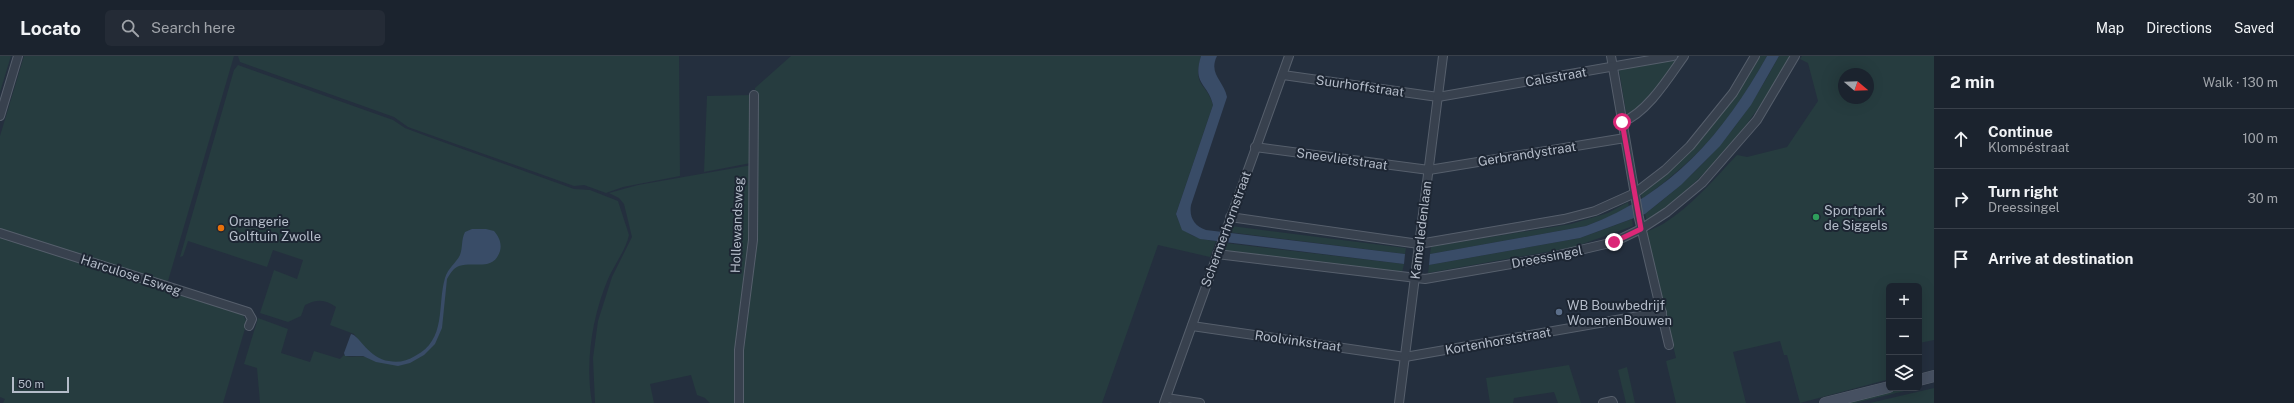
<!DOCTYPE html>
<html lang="en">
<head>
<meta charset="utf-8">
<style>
  :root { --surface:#1b232e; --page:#242b36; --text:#f1f3f6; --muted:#a0a4aa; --line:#39404a }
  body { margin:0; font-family:"Public Sans",sans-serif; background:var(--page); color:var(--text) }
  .controls { position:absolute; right:12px; bottom:12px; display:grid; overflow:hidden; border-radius:6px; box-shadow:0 4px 16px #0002 }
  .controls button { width:36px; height:36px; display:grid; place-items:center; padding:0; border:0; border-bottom:1px solid var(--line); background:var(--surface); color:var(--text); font:20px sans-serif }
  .compass { position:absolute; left:1838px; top:12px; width:36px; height:36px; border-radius:50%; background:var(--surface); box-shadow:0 4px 16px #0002; rotate:109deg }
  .scale { position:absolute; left:12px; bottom:10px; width:57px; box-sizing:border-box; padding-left:4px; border:2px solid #b4bcc9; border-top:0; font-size:11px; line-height:14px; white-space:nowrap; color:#b4bcc9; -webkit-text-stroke:3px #1d2633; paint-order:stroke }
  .stop { position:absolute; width:12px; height:12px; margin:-9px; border:3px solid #db2777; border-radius:50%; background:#fff }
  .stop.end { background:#db2777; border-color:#fff; box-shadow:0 1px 4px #0008 }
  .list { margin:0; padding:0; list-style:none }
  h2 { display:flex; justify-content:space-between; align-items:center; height:52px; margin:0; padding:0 16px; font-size:17px }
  h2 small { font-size:13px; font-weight:400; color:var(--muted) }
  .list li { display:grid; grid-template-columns:26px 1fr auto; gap:12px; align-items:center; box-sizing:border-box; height:60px; padding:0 16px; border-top:1px solid var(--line) }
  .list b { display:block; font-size:15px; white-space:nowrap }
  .list p { margin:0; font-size:13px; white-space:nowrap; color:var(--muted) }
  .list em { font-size:13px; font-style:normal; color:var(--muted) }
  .icon { flex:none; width:22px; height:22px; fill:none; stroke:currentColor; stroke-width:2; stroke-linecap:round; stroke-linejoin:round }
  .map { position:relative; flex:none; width:1934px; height:347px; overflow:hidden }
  header { display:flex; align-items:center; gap:24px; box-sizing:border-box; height:56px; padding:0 20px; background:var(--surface); border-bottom:1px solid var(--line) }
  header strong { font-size:19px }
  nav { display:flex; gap:22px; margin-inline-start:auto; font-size:14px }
  .search { width:280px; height:36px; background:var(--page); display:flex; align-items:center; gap:10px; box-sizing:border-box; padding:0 14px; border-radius:6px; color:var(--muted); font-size:15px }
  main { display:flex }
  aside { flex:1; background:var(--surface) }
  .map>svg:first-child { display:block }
</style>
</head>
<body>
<header>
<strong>Locato</strong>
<div class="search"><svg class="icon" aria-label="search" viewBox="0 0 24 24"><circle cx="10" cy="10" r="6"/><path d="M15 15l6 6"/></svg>Search here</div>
<nav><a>Map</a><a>Directions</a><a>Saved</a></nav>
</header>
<main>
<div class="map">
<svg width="1934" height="347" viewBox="0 0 1934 347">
  <rect width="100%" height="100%" fill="#242f3e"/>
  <g fill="#263c3f" fill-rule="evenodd">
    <path d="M0 0H11L0 36Z"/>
    <path d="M24 0H234L168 225 165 228 0 174V80Z"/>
    <path d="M238 0H679L680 120 623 131 606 137 584 129 574 130 422 76 408 71 394 61 240 6Z"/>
    <path d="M791 0H1201C1192 32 1207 26 1213 49L1176 158C1182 179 1196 183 1216 185L1210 201 1158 189 1102 347H743L741 303 756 184 755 32Z"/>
    <path d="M1759 0H1767C1731 64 1702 100 1642 143L1641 138C1693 98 1726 56 1759 0Z"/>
    <path d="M1779 0H1790C1753 68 1710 120 1647 166L1645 158C1708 110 1742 69 1779 0Z"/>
    <path d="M1802 0H1934V284L1919 287V230H1889V322L1886 324 1800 347 1787 299H1784L1780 285 1733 296 1746 347H1676L1666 305 1676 302 1646 176C1652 173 1658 171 1663 168 1692 150 1714 123 1737 99L1747 101 1787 91 1818 45 1808 7 1800 3ZM1844 18H1868V42H1844Z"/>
    <path d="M1677 4 1662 26 1627 62 1619 14Z"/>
    <path d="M238 9 393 64 405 72 429 81 574 133 590 134 618 145 629 179C626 194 614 209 608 223 592 261 585 307 592 347H260L257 312 244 308 258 262 288 273 281 297 310 306 314 295 340 303 344 299C350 303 362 298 373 303L374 300 365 293 354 278 330 269 336 251C325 243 317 243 305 249L301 260 288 266 260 257 274 214 297 223 303 204 273 194 267 211 188 185 183 200 180 201 234 14Z"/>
    <path d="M752 39 751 107 704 116 707 40Z"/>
    <path d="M752 109 751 198 738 347H710L705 342 697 339 691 319 650 328 654 347H595L593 302 598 265 612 221 632 181 624 148 619 142 609 137 638 129Z"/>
    <path d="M1628 146 1629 151 1609 161 1586 170 1430 198 1431 191 1436 190 1571 168 1608 157Z"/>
    <path d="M1632 163 1633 170 1574 191 1428 217 1429 209 1580 182Z"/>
    <path d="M1231 170 1406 192 1405 198 1228 176Z"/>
    <path d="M0 181 243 259 247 266 223 347H3L5 343 0 341Z"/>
    <path d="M1225 187 1404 208 1402 217 1222 194Z"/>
    <path d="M1569 309 1581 347H1558L1554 336 1514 342 1513 347H1490L1486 322Z"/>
    <path d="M1627 311 1635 347H1626L1618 314Z"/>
    <path d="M1902 332H1917L1855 347H1840Z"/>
    <path d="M1934 332V347H1870Z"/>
  </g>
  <g fill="#394c67">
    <path d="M1201 0H1217C1208 18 1224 25 1227 41L1191 149C1189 161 1194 170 1206 174L1405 198 1404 208 1200 183 1182 174 1176 158 1213 49C1208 27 1192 29 1201 0Z"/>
    <path d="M1767 0H1779L1751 49 1720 90 1681 129 1645 158 1580 182 1429 209 1430 198 1586 170C1672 138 1723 78 1767 0Z"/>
    <path d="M472 173H486L494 175C499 181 502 187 500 195 493 216 475 205 459 210 453 212 450 218 447 223L442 272 435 288 424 299 410 307 398 310 376 306 363 300H345L344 297 351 278C359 279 369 303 389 305 398 307 407 305 415 300 447 284 437 249 445 222 448 212 456 207 460 199 463 191 461 184 465 176Z"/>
  </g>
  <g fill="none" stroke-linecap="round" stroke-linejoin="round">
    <g stroke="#565f6c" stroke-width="10">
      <g id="street">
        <path d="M1611 0 1639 162 1669 289"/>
        <path d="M1283 19 1438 41 1673 0"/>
        <path d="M0 60 18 0"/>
        <path d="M1622 66C1647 57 1669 21 1684 0"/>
        <path d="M1255 91 1429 114 1625 82"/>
        <path d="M1230 161 1419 188 1564 163 1595 155 1635 137 1665 114 1690 90 1733 37 1755 0"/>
        <path d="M0 177 248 256 252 263 249 270"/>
        <path d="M1217 198 1425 223 1546 202 1614 186 1641 173 1667 156 1702 127 1757 64 1795 0"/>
        <path d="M1192 270 1405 301 1662 256"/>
        <path d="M1166 342 1200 347"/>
        <path d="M739 347V294L753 184 754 39"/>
        <path d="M1164 347 1289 0"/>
        <path d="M1399 347 1443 0"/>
        <path d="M1603 347 1612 345 1613 347"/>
      </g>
    </g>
    <g stroke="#565f6c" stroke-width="12">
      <g id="secondary">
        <path d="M1919 324 1934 320"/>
        <path d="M1825 347 1889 331"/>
      </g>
    </g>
    <use href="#street" stroke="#38414e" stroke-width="8"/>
    <use href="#secondary" stroke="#465061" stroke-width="11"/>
  </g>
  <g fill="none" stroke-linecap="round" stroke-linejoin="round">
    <path stroke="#db2777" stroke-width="5" d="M1614 186 1641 173 1622 66"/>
  </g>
  <circle fill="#2e9e5b" stroke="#1d2633" stroke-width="1.5" cx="1816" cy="161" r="4"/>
  <circle fill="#e8710a" stroke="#1d2633" stroke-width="1.5" cx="221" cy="172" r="4"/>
  <circle fill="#5c6f8a" stroke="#1d2633" stroke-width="1.5" cx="1559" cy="256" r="4"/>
  <g text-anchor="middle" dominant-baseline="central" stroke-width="4" stroke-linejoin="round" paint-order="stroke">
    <g font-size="13" fill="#b4bcc9" stroke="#1d2633">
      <text transform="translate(1556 21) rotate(-10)">Calsstraat</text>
      <text transform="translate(1360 30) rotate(8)">Suurhoffstraat</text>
      <text transform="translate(1527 98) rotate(-9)">Gerbrandystraat</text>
      <text transform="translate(1342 103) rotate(8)">Sneevlietstraat</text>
      <text transform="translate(737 169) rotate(-88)">Hollewandsweg</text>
      <text transform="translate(1226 173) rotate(-70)">Schermerhornstraat</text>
      <text transform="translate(1421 174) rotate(-83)">Kamerledenlaan</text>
      <text transform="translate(1547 201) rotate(-11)">Dreessingel</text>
      <text transform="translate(131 219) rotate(18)">Harculose Esweg</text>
      <text transform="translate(1298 285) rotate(8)">Roolvinkstraat</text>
      <text transform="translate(1498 285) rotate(-10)">Kortenhorststraat</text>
    </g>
    <g font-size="13" fill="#b4bcc9" stroke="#1d2633" text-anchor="start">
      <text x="1824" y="154">Sportpark<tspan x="1824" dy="15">de Siggels</tspan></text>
      <text x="229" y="165">Orangerie<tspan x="229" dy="15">Golftuin Zwolle</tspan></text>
      <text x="1567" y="249">WB Bouwbedrijf<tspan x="1567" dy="15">WonenenBouwen</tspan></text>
    </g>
  </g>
</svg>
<div class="controls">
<button>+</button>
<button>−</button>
<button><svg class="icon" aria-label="layers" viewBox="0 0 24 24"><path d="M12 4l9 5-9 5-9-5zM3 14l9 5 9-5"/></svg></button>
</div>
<svg class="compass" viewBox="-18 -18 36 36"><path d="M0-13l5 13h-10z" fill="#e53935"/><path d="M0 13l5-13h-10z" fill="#a0a4aa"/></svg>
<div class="scale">50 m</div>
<div class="stop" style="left:1622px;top:66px"></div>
<div class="stop end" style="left:1614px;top:186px"></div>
</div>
<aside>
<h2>2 min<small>Walk · 130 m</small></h2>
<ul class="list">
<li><svg class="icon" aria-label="ahead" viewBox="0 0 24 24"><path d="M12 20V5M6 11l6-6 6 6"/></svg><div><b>Continue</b><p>Klompéstraat</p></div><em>100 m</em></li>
<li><svg class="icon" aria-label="right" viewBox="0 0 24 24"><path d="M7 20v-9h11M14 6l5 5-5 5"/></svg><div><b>Turn right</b><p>Dreessingel</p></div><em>30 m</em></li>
<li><svg class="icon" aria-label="arrive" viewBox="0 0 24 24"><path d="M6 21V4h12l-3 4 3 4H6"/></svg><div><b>Arrive at destination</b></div></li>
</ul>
</aside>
</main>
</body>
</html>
